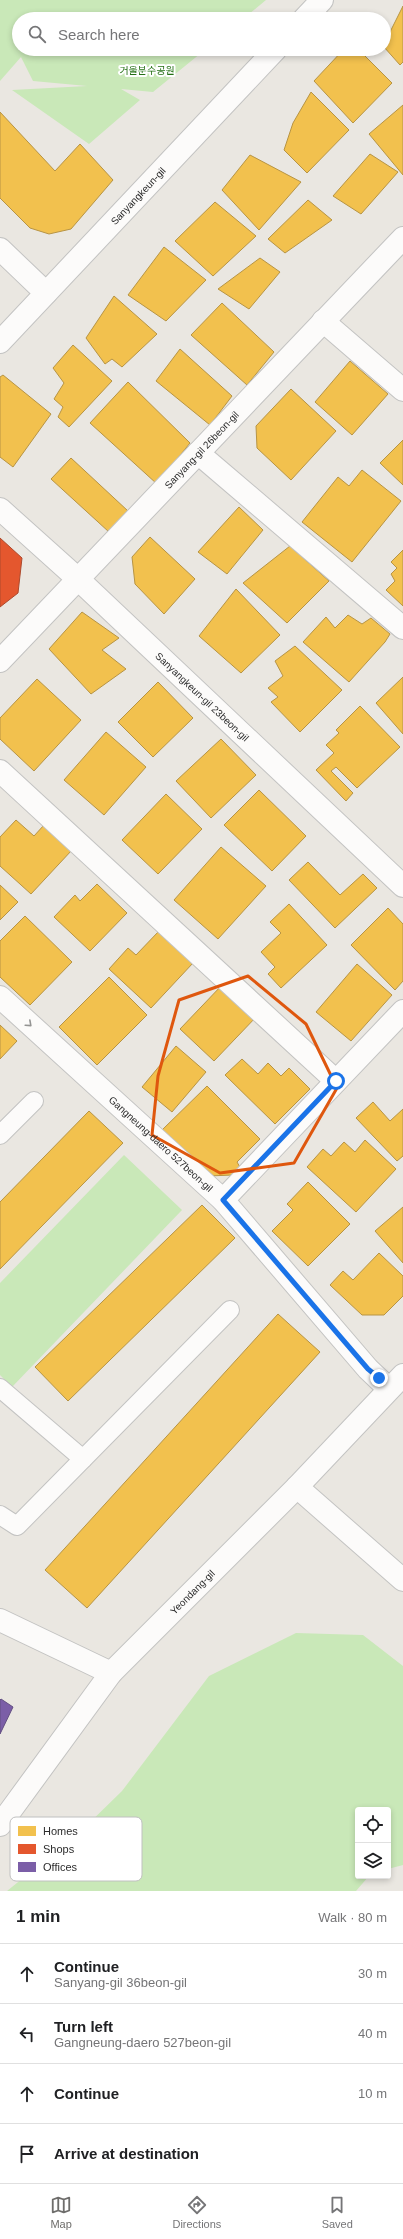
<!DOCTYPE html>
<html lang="en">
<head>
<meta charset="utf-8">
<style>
  :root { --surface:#fff; --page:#f6f6f6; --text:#202124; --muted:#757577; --line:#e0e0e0; --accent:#6e6d6b }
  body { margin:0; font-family:Arial,"Noto Sans KR",sans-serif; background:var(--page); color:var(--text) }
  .controls { position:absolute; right:12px; bottom:12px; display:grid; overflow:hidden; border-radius:4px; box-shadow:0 2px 6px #0003 }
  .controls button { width:36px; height:36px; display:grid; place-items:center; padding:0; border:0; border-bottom:1px solid var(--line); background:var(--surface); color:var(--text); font:20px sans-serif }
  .stop { position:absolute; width:12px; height:12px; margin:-9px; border:3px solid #1a73e8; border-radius:50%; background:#fff }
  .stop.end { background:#1a73e8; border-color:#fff; box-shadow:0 1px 4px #0008 }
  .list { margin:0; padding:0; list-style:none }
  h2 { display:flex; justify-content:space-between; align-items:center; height:52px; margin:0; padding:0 16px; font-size:17px }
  h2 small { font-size:13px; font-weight:400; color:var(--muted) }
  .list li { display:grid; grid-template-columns:26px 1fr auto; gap:12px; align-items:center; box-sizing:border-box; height:60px; padding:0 16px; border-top:1px solid var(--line) }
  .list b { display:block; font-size:15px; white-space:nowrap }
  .list p { margin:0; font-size:13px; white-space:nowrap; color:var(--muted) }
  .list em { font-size:13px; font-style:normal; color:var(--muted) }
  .icon { flex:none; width:22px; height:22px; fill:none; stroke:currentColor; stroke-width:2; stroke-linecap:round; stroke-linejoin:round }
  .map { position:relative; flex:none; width:403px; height:1891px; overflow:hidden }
  .search { position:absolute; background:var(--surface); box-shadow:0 2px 6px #0003; left:12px; right:12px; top:12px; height:44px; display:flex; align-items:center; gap:10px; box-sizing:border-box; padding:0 14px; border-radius:22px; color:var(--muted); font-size:15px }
  .sheet { height:292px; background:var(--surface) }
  nav { display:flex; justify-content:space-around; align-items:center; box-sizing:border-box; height:56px; border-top:1px solid var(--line); background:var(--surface); font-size:11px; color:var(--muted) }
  nav a { display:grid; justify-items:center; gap:2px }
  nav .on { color:var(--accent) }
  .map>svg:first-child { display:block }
</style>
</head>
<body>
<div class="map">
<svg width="403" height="1891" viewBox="0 0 403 1891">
  <rect width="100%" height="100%" fill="#eae7e1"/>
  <g fill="#c9e8b8">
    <path d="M0 0H266L243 19H19V49H206L153 92 121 89 140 100 89 144 12 90 87 86 33 81 21 57 0 81Z"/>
    <path d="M124 1155 182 1210 12 1387 0 1375V1283Z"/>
    <path d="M296 1633 363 1635 403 1666V1865L388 1869V1810H358V1876H369L356 1891H7L80 1832 122 1791 209 1676Z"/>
  </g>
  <g fill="#f2c14e" stroke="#b79444">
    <path d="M403 6V62L400 65 384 47V44Z"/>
    <path d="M344 49H358L392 83 353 123 314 81Z"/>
    <path d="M311 92 349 130 307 173 284 150 293 123Z"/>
    <path d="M403 105V175L369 134Z"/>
    <path d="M0 112 55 171 80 144 113 180 71 229 49 234 30 228 0 198Z"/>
    <path d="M370 154 398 172 361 214 333 196Z"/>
    <path d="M250 155 301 182 259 230 222 190Z"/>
    <path d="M308 200 332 220 285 253 268 239Z"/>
    <path d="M215 202 256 236 213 276 175 241Z"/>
    <path d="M164 247 206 280 166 321 128 295Z"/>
    <path d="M260 258 280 272 249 309 218 289Z"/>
    <path d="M114 296 157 334 122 367 112 359 105 364 86 338Z"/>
    <path d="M222 303 274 352 247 385 191 335Z"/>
    <path d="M73 345 112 381 69 427 58 417 63 407 54 399 64 383 53 368Z"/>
    <path d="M180 349 232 396 210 425 156 381Z"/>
    <path d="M350 361 388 394 352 435 315 402Z"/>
    <path d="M3 375 51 414 13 467 0 457V377Z"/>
    <path d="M128 382 190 443 157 484 90 423Z"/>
    <path d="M291 389 336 431 291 480 257 448 256 426Z"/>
    <path d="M403 440V485L380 463Z"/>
    <path d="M71 458 128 511 109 532 51 479Z"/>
    <path d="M362 470 401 501 352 562 302 522 338 477 349 486Z"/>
    <path d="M239 507 263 530 227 574 198 552Z"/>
    <path d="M150 537 195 579 164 614 135 584 132 557Z"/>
    <path d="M290 546 329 581 287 623 243 583Z"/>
    <path d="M403 550V606L386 590 395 581 391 574 397 568 391 562Z"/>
    <path d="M236 589 280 635 241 673 199 636Z"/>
    <path d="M82 612 119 638 102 650 126 669 91 694 49 649Z"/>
    <path d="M348 615 362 624 371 618 390 634 385 642 349 682 303 642 326 617 335 628Z"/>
    <path d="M295 646 342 690 300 732 271 702 278 697 268 688 283 676 275 661Z"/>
    <path d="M403 677V734L376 703Z"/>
    <path d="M37 679 81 720 34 771 0 739V718Z"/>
    <path d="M158 682 193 718 153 757 118 722Z"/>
    <path d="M360 706 400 747 357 788 336 767 331 771 353 793 346 801 316 770 334 753 326 745 339 733 336 730Z"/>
    <path d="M106 732 146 767 104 815 64 780Z"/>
    <path d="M221 739 256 775 211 818 176 781Z"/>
    <path d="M259 790 306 836 272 871 224 825Z"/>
    <path d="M166 794 202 829 158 874 122 840Z"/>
    <path d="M16 820 34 836 44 825 72 850 31 894 0 866V837Z"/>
    <path d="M221 847 266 886 218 939 174 900Z"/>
    <path d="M308 862 340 895 363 874 377 888 335 928 289 880Z"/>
    <path d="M97 884 127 913 90 951 54 917 75 895 80 901Z"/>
    <path d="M0 885 18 902 0 920Z"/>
    <path d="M289 904 327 945 281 988 268 974 275 967 261 952 281 933 270 922Z"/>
    <path d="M388 908 403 924V981L395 990 351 945Z"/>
    <path d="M25 916 72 962 30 1005 0 977V941Z"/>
    <path d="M159 931 193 963 151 1008 109 969 128 948 136 955Z"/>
    <path d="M357 964 392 995 351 1041 316 1012Z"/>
    <path d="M109 977 147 1015 97 1065 59 1027Z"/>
    <path d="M223 984 257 1016 214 1061 180 1029Z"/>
    <path d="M0 1025 17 1041 0 1059Z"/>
    <path d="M176 1046 206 1072 172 1112 142 1087Z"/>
    <path d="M242 1059 258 1074 268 1063 281 1076 289 1068 310 1089 275 1124 225 1075Z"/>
    <path d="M207 1086 260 1139 237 1162 241 1169 233 1175 208 1176 162 1130Z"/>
    <path d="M373 1102 390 1121 403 1109V1156L397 1161 356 1118Z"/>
    <path d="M89 1111 123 1143 0 1269V1202Z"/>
    <path d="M365 1140 396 1169 356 1212 307 1167 323 1149 331 1156 344 1142 355 1152Z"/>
    <path d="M308 1182 350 1224 308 1266 272 1231 293 1210 287 1204Z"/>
    <path d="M202 1205 235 1238 68 1401 35 1367Z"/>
    <path d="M403 1207V1263L375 1231Z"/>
    <path d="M379 1253 403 1276V1296L384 1315H362L330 1285 343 1271 353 1280Z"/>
    <path d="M278 1314 320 1352 87 1608 45 1570Z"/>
  </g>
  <path fill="#e4572e" stroke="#ad4a2d" d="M0 538 22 558 18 593 0 607Z"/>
  <path fill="#7b5ea7" stroke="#634f82" d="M1 1699 13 1707 0 1734V1700Z"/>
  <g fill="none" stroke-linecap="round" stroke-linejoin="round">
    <g stroke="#c3c3c2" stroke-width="20">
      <g id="lane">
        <path d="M0 1135 34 1101"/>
        <path d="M0 1388 83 1459 230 1310"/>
        <path d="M0 1515 17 1526 83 1459"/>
      </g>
    </g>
    <g stroke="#c3c3c2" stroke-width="24">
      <g id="street">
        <path d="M304 19 322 0"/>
        <path d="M0 249 46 293"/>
        <path d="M323 321 403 390"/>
        <path id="s1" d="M0 342 276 49"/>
        <path d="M198 453 403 628"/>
        <path id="s2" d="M0 509 78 579 403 886"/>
        <path id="s3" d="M0 661 403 238"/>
        <path d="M0 771 336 1081"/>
        <path id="s4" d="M0 997 223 1200 368 1369 388 1388"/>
        <path d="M223 1200 403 1011"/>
        <path d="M297 1487 403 1580"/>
        <path d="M0 1620 111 1673"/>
        <path id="s5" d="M0 1825 111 1673 297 1487 403 1375"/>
      </g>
    </g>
    <use href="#lane" stroke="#fcfbfa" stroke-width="18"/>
    <use href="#street" stroke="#fcfbfa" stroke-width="22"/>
  </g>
  <defs><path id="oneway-chevron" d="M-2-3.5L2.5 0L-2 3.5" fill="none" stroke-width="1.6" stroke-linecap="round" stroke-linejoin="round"/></defs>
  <use stroke="#949493" href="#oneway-chevron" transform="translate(29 1024) rotate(42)"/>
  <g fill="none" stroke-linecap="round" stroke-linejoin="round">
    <path stroke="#1a73e8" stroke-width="5" d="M336 1081 223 1200 368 1369 379 1378"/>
  </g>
  <path fill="none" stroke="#df570e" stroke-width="3" stroke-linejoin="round" d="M248 976 306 1024 337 1088 294 1163 220 1173 152 1135 158 1076 179 1000Z"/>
  <g text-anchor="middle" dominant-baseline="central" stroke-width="4" stroke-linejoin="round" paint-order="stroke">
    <g font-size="10" fill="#247015" stroke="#fff">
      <text x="147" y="70">거울분수공원</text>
    </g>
    <g font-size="10" fill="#2c2c2c" stroke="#fff">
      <text stroke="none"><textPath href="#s1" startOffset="201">Sanyangkeun-gil</textPath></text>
      <text stroke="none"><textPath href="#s3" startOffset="292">Sanyang-gil 26beon-gil</textPath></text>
      <text stroke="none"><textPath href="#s2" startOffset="276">Sanyangkeun-gil 23beon-gil</textPath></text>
      <text stroke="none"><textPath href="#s4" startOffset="218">Gangneung-daero 527beon-gil</textPath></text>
      <text stroke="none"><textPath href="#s5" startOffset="303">Yeondang-gil</textPath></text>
    </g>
  </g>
  <rect x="10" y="1817" width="132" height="64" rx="6" fill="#fff" stroke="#c0c0c0" stroke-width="1"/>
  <rect x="18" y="1826" width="18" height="10" fill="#f2c14e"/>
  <rect x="18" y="1844" width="18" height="10" fill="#e4572e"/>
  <rect x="18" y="1862" width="18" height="10" fill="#7b5ea7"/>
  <g font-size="11" fill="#2c2c2c">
    <text x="43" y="1835">Homes</text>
    <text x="43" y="1853">Shops</text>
    <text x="43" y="1871">Offices</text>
  </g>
</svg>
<div class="controls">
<button><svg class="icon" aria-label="locate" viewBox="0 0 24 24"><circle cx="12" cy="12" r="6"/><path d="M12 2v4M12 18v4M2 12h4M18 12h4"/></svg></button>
<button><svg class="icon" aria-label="layers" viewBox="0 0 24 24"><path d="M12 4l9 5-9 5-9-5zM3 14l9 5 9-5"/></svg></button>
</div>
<div class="stop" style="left:336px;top:1081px"></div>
<div class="stop end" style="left:379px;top:1378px"></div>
<div class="search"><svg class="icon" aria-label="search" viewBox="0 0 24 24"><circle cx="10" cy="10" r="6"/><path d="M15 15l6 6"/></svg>Search here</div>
</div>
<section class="sheet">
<h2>1 min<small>Walk · 80 m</small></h2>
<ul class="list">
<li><svg class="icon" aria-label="ahead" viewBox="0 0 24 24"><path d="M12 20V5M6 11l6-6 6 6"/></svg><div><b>Continue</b><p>Sanyang-gil 36beon-gil</p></div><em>30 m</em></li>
<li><svg class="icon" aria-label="left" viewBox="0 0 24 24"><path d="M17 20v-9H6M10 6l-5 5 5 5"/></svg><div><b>Turn left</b><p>Gangneung-daero 527beon-gil</p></div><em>40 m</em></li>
<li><svg class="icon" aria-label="ahead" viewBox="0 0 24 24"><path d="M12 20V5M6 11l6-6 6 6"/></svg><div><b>Continue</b></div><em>10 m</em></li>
<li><svg class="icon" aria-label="arrive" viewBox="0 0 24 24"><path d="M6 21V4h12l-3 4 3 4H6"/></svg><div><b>Arrive at destination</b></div></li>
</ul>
</section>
<nav>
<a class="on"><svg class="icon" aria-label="map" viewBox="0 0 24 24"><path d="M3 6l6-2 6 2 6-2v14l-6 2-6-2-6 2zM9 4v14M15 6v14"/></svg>Map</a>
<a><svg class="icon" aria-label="directions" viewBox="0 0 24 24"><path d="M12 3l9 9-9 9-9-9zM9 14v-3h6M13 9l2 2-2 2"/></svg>Directions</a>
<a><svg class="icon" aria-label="saved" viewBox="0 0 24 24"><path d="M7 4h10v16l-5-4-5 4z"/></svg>Saved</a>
</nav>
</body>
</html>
